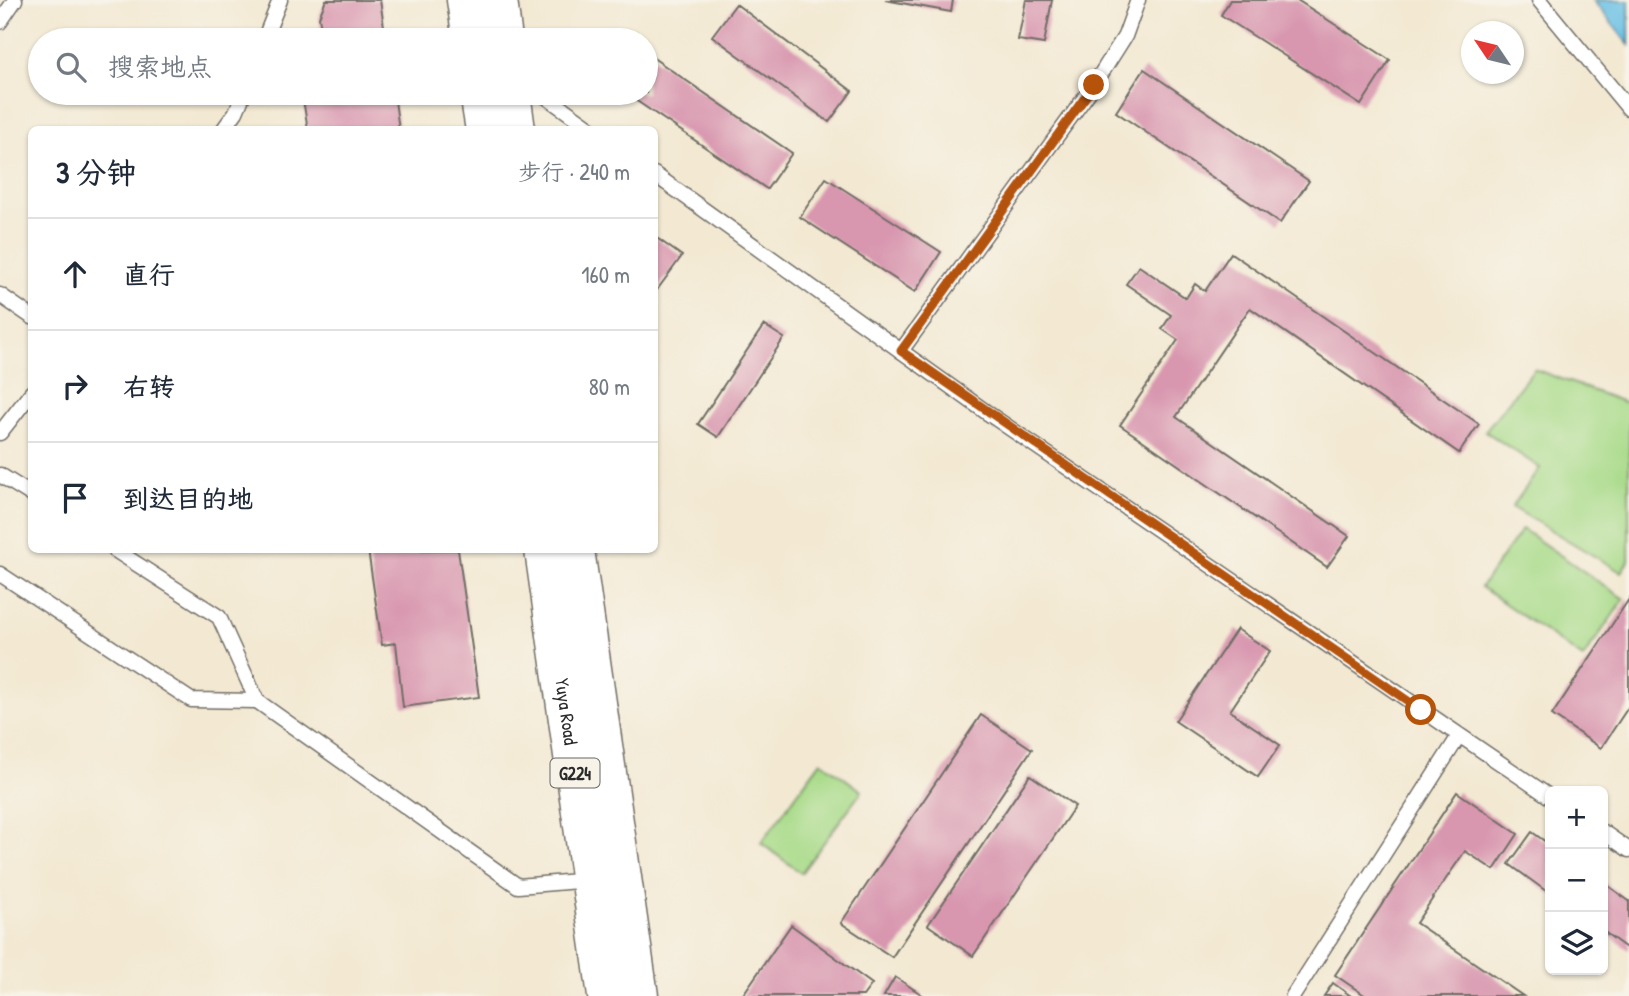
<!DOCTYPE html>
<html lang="zh">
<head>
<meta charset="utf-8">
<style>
  :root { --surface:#fff; --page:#f6f6f7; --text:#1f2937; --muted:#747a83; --line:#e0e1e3 }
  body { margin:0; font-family:"Patrick Hand","LXGW WenKai TC",sans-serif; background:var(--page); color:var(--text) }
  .controls { position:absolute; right:21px; bottom:21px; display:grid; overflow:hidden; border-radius:10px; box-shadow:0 2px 5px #0004 }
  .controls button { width:63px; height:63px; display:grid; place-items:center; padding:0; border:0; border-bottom:2px solid var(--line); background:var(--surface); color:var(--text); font:35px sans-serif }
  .compass { position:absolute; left:1461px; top:21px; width:63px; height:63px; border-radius:50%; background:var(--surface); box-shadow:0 2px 5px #0004; rotate:305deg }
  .stop { position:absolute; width:21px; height:21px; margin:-16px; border:5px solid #b45309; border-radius:50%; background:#fff }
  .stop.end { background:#b45309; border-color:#fff; box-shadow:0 2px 7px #0008 }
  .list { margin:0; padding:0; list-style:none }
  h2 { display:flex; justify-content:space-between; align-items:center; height:91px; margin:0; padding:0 28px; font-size:30px }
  h2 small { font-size:23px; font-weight:400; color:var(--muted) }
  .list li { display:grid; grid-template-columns:46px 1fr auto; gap:21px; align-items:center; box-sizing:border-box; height:112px; padding:0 28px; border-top:2px solid var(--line) }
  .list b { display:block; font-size:26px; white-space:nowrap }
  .list em { font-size:23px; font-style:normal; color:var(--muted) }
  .icon { flex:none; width:38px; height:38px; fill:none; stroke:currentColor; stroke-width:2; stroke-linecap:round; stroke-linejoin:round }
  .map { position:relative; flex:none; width:1629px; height:996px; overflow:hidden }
  .search { position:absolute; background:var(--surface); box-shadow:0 2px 5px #0004; left:28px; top:28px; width:630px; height:77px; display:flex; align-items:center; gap:18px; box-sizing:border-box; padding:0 24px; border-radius:38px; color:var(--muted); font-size:26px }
  .panel { position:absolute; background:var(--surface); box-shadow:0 2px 5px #0004; left:28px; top:126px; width:630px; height:427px; border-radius:10px }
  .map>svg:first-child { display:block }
</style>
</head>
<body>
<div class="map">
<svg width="1629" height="996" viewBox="0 0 1629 996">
  <rect width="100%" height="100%" fill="#f7f3e8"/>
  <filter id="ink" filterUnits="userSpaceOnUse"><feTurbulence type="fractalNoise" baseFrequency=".0143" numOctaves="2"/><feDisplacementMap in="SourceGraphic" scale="14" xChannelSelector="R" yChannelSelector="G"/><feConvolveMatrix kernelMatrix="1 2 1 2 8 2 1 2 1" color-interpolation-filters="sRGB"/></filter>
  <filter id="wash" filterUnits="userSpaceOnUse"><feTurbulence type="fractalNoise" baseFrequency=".00686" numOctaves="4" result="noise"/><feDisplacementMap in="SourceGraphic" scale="28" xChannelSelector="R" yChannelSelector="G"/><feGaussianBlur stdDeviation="1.57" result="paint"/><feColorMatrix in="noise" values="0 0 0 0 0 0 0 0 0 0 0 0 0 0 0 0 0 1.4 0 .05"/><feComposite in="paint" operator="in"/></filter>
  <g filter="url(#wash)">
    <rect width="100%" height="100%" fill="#f3e9d3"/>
    <g fill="#a9db8a" stroke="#6a835a" stroke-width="2">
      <path d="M1534 369 1629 404V560L1621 572 1512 507 1540 468 1485 431Z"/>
      <path d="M1522 529 1624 599 1583 658 1481 587Z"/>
      <path d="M821 761 862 791 801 873 761 843Z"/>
    </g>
    <path fill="#67bfe5" stroke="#497588" stroke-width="2" d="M1593 0H1629V45Z"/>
    <g id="blocks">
      <g fill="#d896af">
        <path d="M326 0H380L386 40H323L319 17Z"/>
        <path d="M885 0H953L951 12Z"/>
        <path d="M1026 0H1052L1044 44 1018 40Z"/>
        <path d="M1230 0H1297L1390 60 1361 105 1221 15Z"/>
        <path d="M736 4 852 91 829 122 712 36Z"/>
        <path d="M646 53 792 153 767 189 625 93H646Z"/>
        <path d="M1144 69 1309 181 1280 223 1116 112Z"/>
        <path d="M302 93H394L399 130H308Z"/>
        <path d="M826 178 941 252 915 292 800 217Z"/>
        <path d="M654 236 682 256 654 294Z"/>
        <path d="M1231 253 1479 424 1459 453 1250 308 1176 417 1349 536 1327 567 1120 425 1178 340 1162 329 1171 315 1126 284 1139 266 1186 298 1195 284 1205 291Z"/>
        <path d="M764 325 784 338 718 437 698 424Z"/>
        <path d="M368 550H458L479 697 403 707 396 643 382 645Z"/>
        <path d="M1629 599V706L1601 748 1552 715Z"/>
        <path d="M1237 629 1270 651 1230 711 1280 745 1258 777 1175 721Z"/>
        <path d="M981 715 1032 749 892 957 841 923Z"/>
        <path d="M1030 775 1075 806 973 956 928 925Z"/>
        <path d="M1457 792 1518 834 1494 870 1465 851 1416 923 1523 996H1366L1335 975Z"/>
        <path d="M1532 832 1550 845V894L1509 864Z"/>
        <path d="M1603 882 1629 901V950L1603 931Z"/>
        <path d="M791 925 872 984 863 996H742Z"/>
        <path d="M895 977 924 996H884Z"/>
        <path d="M1333 983 1351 996H1324Z"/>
      </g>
    </g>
  </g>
  <g filter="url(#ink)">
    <use href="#blocks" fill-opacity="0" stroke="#716e66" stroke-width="2"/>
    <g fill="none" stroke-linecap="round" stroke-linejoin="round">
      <g stroke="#716e66" stroke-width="17">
        <g id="service">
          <path d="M1539 0 1629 109"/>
          <path d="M0 22 15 0"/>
          <path d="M264 40 280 0"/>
          <path d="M541 93 593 130"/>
          <path d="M223 130 236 112 244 93"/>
          <path d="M654 174 989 414 1550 797"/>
          <path d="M0 295 32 317"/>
          <path d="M901 351 1094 85 1125 36 1138 0"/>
          <path d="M0 433 32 392"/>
          <path d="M0 475 32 495"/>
          <path d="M115 550 219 617 257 701 518 886 590 880"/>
          <path d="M0 574 191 700 257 701"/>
          <path d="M1603 832 1629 850"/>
          <path d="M1293 996 1459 736"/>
        </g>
      </g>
      <g stroke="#716e66" stroke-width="41">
        <g id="trunk">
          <path d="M466 0 472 40"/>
          <path d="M498 0 503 40"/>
          <path d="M479 93 485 130"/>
          <path d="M511 93 516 130"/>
          <path id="s1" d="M544 550 607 996"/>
          <path d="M575 550 639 996"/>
        </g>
      </g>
      <use href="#service" stroke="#fff" stroke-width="14"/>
      <use href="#trunk" stroke="#fff" stroke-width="38"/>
    </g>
  </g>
  <g fill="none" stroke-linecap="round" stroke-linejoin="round" filter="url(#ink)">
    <path stroke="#b45309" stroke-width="9" d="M1094 85 901 351 1421 710"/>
  </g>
  <g text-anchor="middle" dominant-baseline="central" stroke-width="6" stroke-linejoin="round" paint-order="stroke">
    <rect fill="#f7f3e8" stroke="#686764" stroke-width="2" x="550.5" y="758.5" width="49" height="29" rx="5"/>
    <g font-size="18" font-weight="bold" fill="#2b2b2b">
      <text x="575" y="773">G224</text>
    </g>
    <g font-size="19" fill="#2b2b2b" stroke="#f7f3e8">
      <text stroke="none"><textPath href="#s1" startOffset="163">Yuya Road</textPath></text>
    </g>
  </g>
</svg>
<div class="controls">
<button>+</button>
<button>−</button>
<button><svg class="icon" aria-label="layers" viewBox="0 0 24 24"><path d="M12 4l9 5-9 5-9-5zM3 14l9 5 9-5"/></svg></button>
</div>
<svg class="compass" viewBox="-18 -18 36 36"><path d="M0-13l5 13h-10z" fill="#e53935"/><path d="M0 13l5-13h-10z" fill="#747a83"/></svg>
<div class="stop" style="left:1421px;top:710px"></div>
<div class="stop end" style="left:1094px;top:85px"></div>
<div class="search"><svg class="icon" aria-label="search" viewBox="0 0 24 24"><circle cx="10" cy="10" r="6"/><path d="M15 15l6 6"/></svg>搜索地点</div>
<section class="panel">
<h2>3 分钟<small>步行 · 240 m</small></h2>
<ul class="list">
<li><svg class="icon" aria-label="ahead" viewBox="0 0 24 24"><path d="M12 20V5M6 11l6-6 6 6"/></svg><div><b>直行</b></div><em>160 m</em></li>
<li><svg class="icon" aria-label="right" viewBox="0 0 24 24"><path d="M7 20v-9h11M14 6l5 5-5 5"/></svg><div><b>右转</b></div><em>80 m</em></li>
<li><svg class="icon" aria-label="arrive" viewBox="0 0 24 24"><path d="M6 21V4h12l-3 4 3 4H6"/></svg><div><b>到达目的地</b></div></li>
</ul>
</section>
</div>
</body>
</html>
